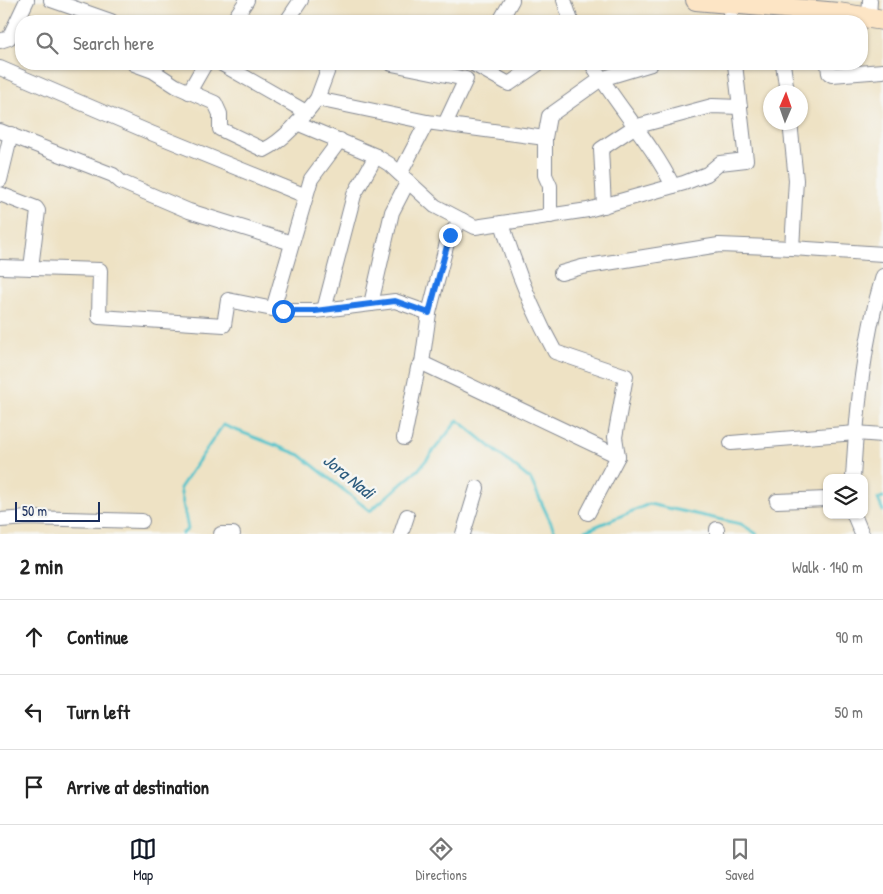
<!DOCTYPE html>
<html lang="en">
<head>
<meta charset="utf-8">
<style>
  :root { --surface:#fff; --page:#f6f6f6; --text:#222; --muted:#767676; --line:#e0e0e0; --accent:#111827 }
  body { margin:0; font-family:"Patrick Hand",sans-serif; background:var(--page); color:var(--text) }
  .controls { position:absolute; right:15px; bottom:15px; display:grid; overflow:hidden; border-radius:10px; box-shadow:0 1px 4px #0004 }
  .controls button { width:45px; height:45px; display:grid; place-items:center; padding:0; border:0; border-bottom:1px solid var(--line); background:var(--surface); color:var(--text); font:25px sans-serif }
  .compass { position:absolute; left:763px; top:85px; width:45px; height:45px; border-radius:50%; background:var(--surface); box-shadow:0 1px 4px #0004; rotate:2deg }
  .scale { position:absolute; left:15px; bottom:12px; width:85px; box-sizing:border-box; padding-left:5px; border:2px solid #1b2f5e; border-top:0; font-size:14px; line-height:18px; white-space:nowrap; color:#1b2f5e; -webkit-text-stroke:4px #f6f6f2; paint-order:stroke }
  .stop { position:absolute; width:15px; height:15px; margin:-11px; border:4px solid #1a73e8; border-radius:50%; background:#fff }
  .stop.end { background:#1a73e8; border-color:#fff; box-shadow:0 1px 5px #0008 }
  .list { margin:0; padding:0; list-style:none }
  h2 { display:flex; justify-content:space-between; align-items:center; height:65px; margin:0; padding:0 20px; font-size:21px }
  h2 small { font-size:16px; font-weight:400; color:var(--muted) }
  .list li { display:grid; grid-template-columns:32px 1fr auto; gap:15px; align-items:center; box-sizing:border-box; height:75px; padding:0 20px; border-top:1px solid var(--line) }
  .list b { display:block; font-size:19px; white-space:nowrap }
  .list em { font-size:16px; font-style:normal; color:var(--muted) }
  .icon { flex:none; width:28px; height:28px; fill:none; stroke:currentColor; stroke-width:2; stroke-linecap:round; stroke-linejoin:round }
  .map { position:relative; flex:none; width:883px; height:534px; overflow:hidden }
  .search { position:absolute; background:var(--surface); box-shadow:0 1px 4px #0004; left:15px; right:15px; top:15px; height:55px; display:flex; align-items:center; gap:12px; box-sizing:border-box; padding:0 18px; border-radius:20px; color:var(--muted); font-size:19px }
  .sheet { height:290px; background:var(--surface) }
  nav { display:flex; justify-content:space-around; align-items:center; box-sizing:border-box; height:70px; border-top:1px solid var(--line); background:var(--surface); font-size:14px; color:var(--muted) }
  nav a { display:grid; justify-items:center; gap:2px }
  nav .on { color:var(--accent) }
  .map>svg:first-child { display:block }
</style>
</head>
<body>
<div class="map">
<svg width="883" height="534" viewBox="0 0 883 534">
  <rect width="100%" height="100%" fill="#f6f6f2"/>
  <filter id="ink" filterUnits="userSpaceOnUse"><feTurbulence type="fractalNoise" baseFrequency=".02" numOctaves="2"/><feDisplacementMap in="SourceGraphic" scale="10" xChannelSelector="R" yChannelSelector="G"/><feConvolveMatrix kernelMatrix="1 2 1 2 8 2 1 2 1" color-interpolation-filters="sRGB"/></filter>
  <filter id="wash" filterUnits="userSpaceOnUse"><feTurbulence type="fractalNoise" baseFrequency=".0096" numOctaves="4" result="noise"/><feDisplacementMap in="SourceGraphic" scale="20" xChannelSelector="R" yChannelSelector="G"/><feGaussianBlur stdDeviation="1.12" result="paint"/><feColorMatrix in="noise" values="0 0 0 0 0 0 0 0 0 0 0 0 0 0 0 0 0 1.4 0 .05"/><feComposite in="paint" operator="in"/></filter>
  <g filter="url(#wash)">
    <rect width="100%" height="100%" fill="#eee2c4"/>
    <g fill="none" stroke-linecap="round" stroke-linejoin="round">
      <g stroke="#55c3ca" stroke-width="3">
        <path d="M883 497 878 499 883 511"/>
        <path d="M182 534 188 529 180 488 223 425 300 455 370 511 419 469 458 420 531 480 556 534"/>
        <path d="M578 534 649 504 741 524 757 534"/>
      </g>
    </g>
  </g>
  <g filter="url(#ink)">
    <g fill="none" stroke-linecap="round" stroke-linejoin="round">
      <g stroke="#848891" stroke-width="16">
        <g id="street">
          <path d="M51 0 111 21"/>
          <path d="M564 0 571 21"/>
          <path d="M729 3 731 21"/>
          <path d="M869 18 870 0"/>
          <path d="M233 21 247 0"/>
          <path d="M287 21 301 0"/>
          <path d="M500 21 512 0"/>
          <path d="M0 41 9 38 27 0"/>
          <path d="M134 64 153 71 176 86 215 103 220 114V129L264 150C286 139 302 118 317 99L427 122"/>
          <path d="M222 64 306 112"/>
          <path d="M392 64 466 79 445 124"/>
          <path d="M592 64C617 106 651 142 673 186"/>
          <path d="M783 64 787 92"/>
          <path d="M828 64 829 73 832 75 883 71"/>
          <path d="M475 65 509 84 538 64"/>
          <path d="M0 68 151 133 306 196"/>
          <path d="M189 92 205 64"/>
          <path d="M317 99 330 64"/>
          <path d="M297 123 376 156 389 164 435 206 475 227 588 210 684 183 707 174 720 163 746 160 735 64"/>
          <path d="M0 131 113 175 121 182 189 211 292 243"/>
          <path d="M545 138 549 116 601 79 651 64"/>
          <path d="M400 174 427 122 545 138V175L550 186V216"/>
          <path d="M0 180 11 134"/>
          <path d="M0 194 36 208 38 211 31 268"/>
          <path d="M604 206 601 149 634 127 712 106 740 107"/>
          <path d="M502 223C516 270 531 309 555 352L626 376 615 437 618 456"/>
          <path d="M792 248 883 254"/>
          <path d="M0 267 100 270 99 317 224 325 228 300 283 311H315L395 301 429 313"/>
          <path d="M561 273 582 267 719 245 792 248 796 180 790 122"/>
          <path d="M371 304 392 212 408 181"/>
          <path d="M273 309 311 179 340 140"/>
          <path d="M324 310 354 195 376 156"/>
          <path d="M422 363 618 456 588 513"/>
          <path d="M404 438 418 368 422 363 429 313 449 235 462 220"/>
          <path d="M731 443 856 433 883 435"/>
          <path d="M853 478C857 409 863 342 883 276"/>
          <path d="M777 501 827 499"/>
          <path d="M854 515 862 534"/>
          <path d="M0 520 28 518 142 521"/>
          <path d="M221 534H233"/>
          <path d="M401 534 407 516"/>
          <path d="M463 534 477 488"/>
          <path d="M717 534V529"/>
        </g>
      </g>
      <g stroke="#848891" stroke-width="22">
        <path id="secondary" d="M696 0 838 13 883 20"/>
      </g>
      <use href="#street" stroke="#fff" stroke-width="14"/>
      <use href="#secondary" stroke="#fde5c5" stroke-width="20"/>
    </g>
  </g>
  <g fill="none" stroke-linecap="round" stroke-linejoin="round" filter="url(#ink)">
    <path stroke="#1a73e8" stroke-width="6" d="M283 311H315L395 301 429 313 450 235"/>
  </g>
  <g text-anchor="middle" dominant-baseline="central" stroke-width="5" stroke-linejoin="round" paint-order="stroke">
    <g font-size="18" font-style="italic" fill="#2c5b7e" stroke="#f6f6f2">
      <text transform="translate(349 476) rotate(39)">Jora Nadi</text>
    </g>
  </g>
</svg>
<div class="controls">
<button><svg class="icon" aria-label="layers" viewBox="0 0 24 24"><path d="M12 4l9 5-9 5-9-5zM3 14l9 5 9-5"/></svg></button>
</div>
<svg class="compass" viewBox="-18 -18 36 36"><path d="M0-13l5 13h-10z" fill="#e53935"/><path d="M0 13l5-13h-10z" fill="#767676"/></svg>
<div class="scale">50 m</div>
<div class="stop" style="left:283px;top:311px"></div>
<div class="stop end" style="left:450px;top:235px"></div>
<div class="search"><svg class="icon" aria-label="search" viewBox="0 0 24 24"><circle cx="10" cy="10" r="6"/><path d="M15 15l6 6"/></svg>Search here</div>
</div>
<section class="sheet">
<h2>2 min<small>Walk · 140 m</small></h2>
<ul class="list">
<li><svg class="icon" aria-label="ahead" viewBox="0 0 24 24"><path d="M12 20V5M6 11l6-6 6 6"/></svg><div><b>Continue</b></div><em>90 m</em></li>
<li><svg class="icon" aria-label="left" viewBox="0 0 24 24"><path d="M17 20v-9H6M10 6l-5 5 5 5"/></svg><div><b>Turn left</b></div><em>50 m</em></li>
<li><svg class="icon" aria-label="arrive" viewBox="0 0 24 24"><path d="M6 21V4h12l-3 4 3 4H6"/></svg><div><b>Arrive at destination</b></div></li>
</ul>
</section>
<nav>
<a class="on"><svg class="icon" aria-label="map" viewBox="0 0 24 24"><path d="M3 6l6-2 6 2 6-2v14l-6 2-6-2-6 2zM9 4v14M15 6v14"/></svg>Map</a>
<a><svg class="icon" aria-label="directions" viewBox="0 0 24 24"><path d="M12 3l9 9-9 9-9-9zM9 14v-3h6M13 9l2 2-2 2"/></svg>Directions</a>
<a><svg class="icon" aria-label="saved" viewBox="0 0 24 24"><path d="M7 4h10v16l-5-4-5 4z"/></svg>Saved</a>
</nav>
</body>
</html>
